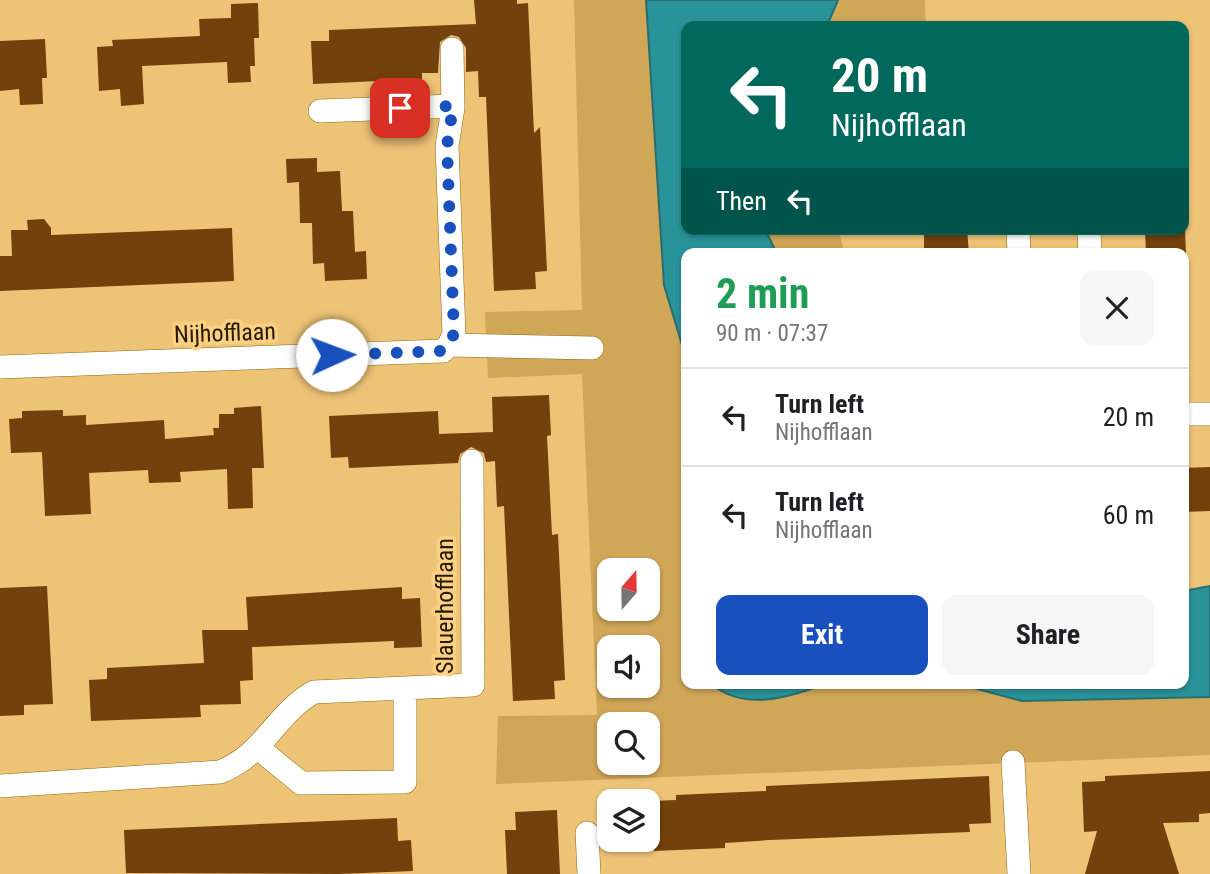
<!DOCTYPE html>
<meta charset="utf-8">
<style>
body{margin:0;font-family:"Roboto Condensed",sans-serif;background:#f6f6f6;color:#202124;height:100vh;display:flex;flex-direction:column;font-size:26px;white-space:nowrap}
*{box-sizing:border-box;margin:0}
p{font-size:23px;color:#757577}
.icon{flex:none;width:38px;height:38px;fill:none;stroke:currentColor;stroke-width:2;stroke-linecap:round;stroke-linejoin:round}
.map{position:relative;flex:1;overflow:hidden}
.details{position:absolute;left:681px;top:248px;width:508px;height:441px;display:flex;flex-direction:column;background:#fff;border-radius:14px;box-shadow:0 2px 5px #0004}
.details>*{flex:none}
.top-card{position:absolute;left:681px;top:21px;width:508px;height:214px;border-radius:14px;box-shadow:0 2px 5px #0004;background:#00695c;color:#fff;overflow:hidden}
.needle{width:46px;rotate:20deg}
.buttons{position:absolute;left:597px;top:558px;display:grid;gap:14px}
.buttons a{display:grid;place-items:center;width:63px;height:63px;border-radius:14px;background:#fff;box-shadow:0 2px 5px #0004;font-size:35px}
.pin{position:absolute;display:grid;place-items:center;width:60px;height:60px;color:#fff;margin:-30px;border-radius:14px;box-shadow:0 4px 10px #0006}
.me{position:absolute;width:77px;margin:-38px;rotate:88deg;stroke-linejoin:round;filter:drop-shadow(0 0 5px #0008)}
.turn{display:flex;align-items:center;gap:24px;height:147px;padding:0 35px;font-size:32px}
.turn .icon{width:91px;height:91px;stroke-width:2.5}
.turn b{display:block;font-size:49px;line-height:60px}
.then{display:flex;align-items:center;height:66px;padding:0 35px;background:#0003;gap:14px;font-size:26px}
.round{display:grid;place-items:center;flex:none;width:74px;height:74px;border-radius:14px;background:#f6f6f6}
.headline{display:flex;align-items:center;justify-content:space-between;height:119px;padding:0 35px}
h1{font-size:42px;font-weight:700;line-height:52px;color:#1e9e55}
.primary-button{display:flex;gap:14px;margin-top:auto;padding:14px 35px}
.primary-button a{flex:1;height:80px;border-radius:14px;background:#1851bd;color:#fff;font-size:28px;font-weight:700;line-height:80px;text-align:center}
.primary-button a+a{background:#f6f6f6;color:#202124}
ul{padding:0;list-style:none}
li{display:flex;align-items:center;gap:21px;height:98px;padding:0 35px;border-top:2px solid #e0e0e0}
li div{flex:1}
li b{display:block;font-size:26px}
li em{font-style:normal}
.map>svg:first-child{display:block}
.green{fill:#d0a657;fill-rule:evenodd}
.water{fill:#29939a;stroke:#286e6c;stroke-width:2}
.building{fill:#73410b}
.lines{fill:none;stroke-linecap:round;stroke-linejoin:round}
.minor-casing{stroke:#8e680e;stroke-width:24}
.minor{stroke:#fff;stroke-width:23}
.route{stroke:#1851bd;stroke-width:12;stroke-dasharray:0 21.6}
.labels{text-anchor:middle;stroke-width:7;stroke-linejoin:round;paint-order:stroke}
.street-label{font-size:24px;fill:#251902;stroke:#fbd082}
</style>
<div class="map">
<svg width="1210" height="874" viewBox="0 0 1210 874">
<rect width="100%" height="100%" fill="#edc376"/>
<!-- green -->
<path class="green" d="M574,0H925L926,26H686V229H838L845,254H686V684H1183L1210,591V755L496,784L498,716L597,715L582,374L488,378L485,312L582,310ZM609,570H648V609H609ZM609,648H648V686H609ZM609,724H648V763H609Z"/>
<!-- water -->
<path class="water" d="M646,0H838L827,26H686V229H765L777,254H686V358L664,285Z
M1210,586V697L1022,701L959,684H1183V591Z
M711,684H826C788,697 746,712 711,684Z"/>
<!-- building -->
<path class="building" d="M474,0H517V4L528,3L534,133L540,127L547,271L535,272L536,289L494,291L486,97H479L478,71L466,72V48L459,37L451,35L440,42L438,73H422V79L313,84L311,41H329V30L476,24Z
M258,3L259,38H254L255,66H250L251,82L228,83L227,62L142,66L144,104L121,106L120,89L99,91L97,47L113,46L112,40L200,36L199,19L231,18V4Z
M45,39L47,78H42L43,104L20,105L19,89L0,91V41Z
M317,158V172L340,171L342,211H353L355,252L366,251L367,279L325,281L324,263L313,264L312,223H300L299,182L287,183L286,159Z
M44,219L51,228V235L232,228L234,281L0,291V256H12L11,230H28L27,220Z
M924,229H967L969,254H924Z
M1145,229H1185L1186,254H1146Z
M549,395L551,435L547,436L552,535L558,534L565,680L554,681L555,699L513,701L504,506L497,507L495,461L486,462L484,453L471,447L460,454L458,463L349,468L348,457L331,458L329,416L438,411L439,434L493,432L492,397Z
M261,406L264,468H252L253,508L228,509L227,469L180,472L181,482L149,483L148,470L89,473L91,514L45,516L42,452L11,453L9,419L22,418V411L63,410V416L86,415V425L164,420L165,439L214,435L213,428H219V414H234V408Z
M1210,467V511L1183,512V468Z
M47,586L53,704L24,705V715L0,716V588Z
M402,587V599L420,598L422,647L394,648V641L252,647L253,680L240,681L241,704L200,705L201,717L91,721L89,680L107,679V668L204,663L202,630H248L246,597Z
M1210,771V813L1199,814V822L1163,823L1179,874H1085L1097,831L1084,832L1082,782L1105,781V776Z
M989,776L991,823L969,824L970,832L770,840L725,843V848L654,851L652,801L676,800V795L766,791V786Z
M557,810L560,874H507L505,830H516L515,812Z
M397,818L398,841L411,840L413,871L339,874L126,873L124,830Z"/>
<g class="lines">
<defs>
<path id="minor" d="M320,111L453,106
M1018,229L1019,254
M1089,229L1090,254
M449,345L454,334L447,146L453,108L452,49
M0,367L443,351L449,345L592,348
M1183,414H1210
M258,748L301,783L405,782V689
M1013,762L1019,874
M0,786L220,772C265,754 275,714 314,692L473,685L472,461
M587,833L589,874"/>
</defs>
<!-- minor casing -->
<use href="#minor" class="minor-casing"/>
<!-- minor -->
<use href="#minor" class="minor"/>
</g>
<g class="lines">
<!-- route -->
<path class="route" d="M332,355L443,351L454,334L447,146L453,106L400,108"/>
</g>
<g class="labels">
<!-- street labels -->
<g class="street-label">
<text transform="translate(225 333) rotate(-2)" y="8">Nijhofflaan</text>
<text transform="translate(445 606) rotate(-90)" y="8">Slauerhofflaan</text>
</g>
</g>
</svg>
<div class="buttons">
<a><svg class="needle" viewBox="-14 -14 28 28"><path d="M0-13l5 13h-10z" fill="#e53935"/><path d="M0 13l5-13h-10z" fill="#757577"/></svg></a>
<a><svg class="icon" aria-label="sound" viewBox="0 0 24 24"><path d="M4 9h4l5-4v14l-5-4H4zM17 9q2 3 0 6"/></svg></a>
<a><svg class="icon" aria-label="search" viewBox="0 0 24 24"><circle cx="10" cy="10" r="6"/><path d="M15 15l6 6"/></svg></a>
<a><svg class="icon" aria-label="layers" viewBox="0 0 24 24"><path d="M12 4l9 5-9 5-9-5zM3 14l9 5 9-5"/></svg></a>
</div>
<div class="pin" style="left:400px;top:108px;background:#d93025"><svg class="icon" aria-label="arrive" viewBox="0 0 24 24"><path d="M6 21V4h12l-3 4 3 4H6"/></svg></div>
<svg class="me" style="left:332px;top:355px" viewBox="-20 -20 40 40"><circle r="19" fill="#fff"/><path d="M0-13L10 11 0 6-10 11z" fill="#1851bd"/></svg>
<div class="top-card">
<div class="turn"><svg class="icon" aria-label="left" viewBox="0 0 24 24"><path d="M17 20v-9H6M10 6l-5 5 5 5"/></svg><div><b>20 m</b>Nijhofflaan</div></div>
<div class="then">Then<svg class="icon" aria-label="left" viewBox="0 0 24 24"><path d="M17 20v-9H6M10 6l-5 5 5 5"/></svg></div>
</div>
<section class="details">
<div class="headline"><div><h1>2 min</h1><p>90 m · 07:37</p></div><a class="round"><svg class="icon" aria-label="close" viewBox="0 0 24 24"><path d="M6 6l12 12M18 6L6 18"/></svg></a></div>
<ul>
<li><svg class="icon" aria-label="left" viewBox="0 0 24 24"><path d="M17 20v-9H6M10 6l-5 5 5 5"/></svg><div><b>Turn left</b><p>Nijhofflaan</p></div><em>20 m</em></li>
<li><svg class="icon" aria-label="left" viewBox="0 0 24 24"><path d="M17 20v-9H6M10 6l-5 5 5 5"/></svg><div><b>Turn left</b><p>Nijhofflaan</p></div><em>60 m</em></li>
</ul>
<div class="primary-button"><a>Exit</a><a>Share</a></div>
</section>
</div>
